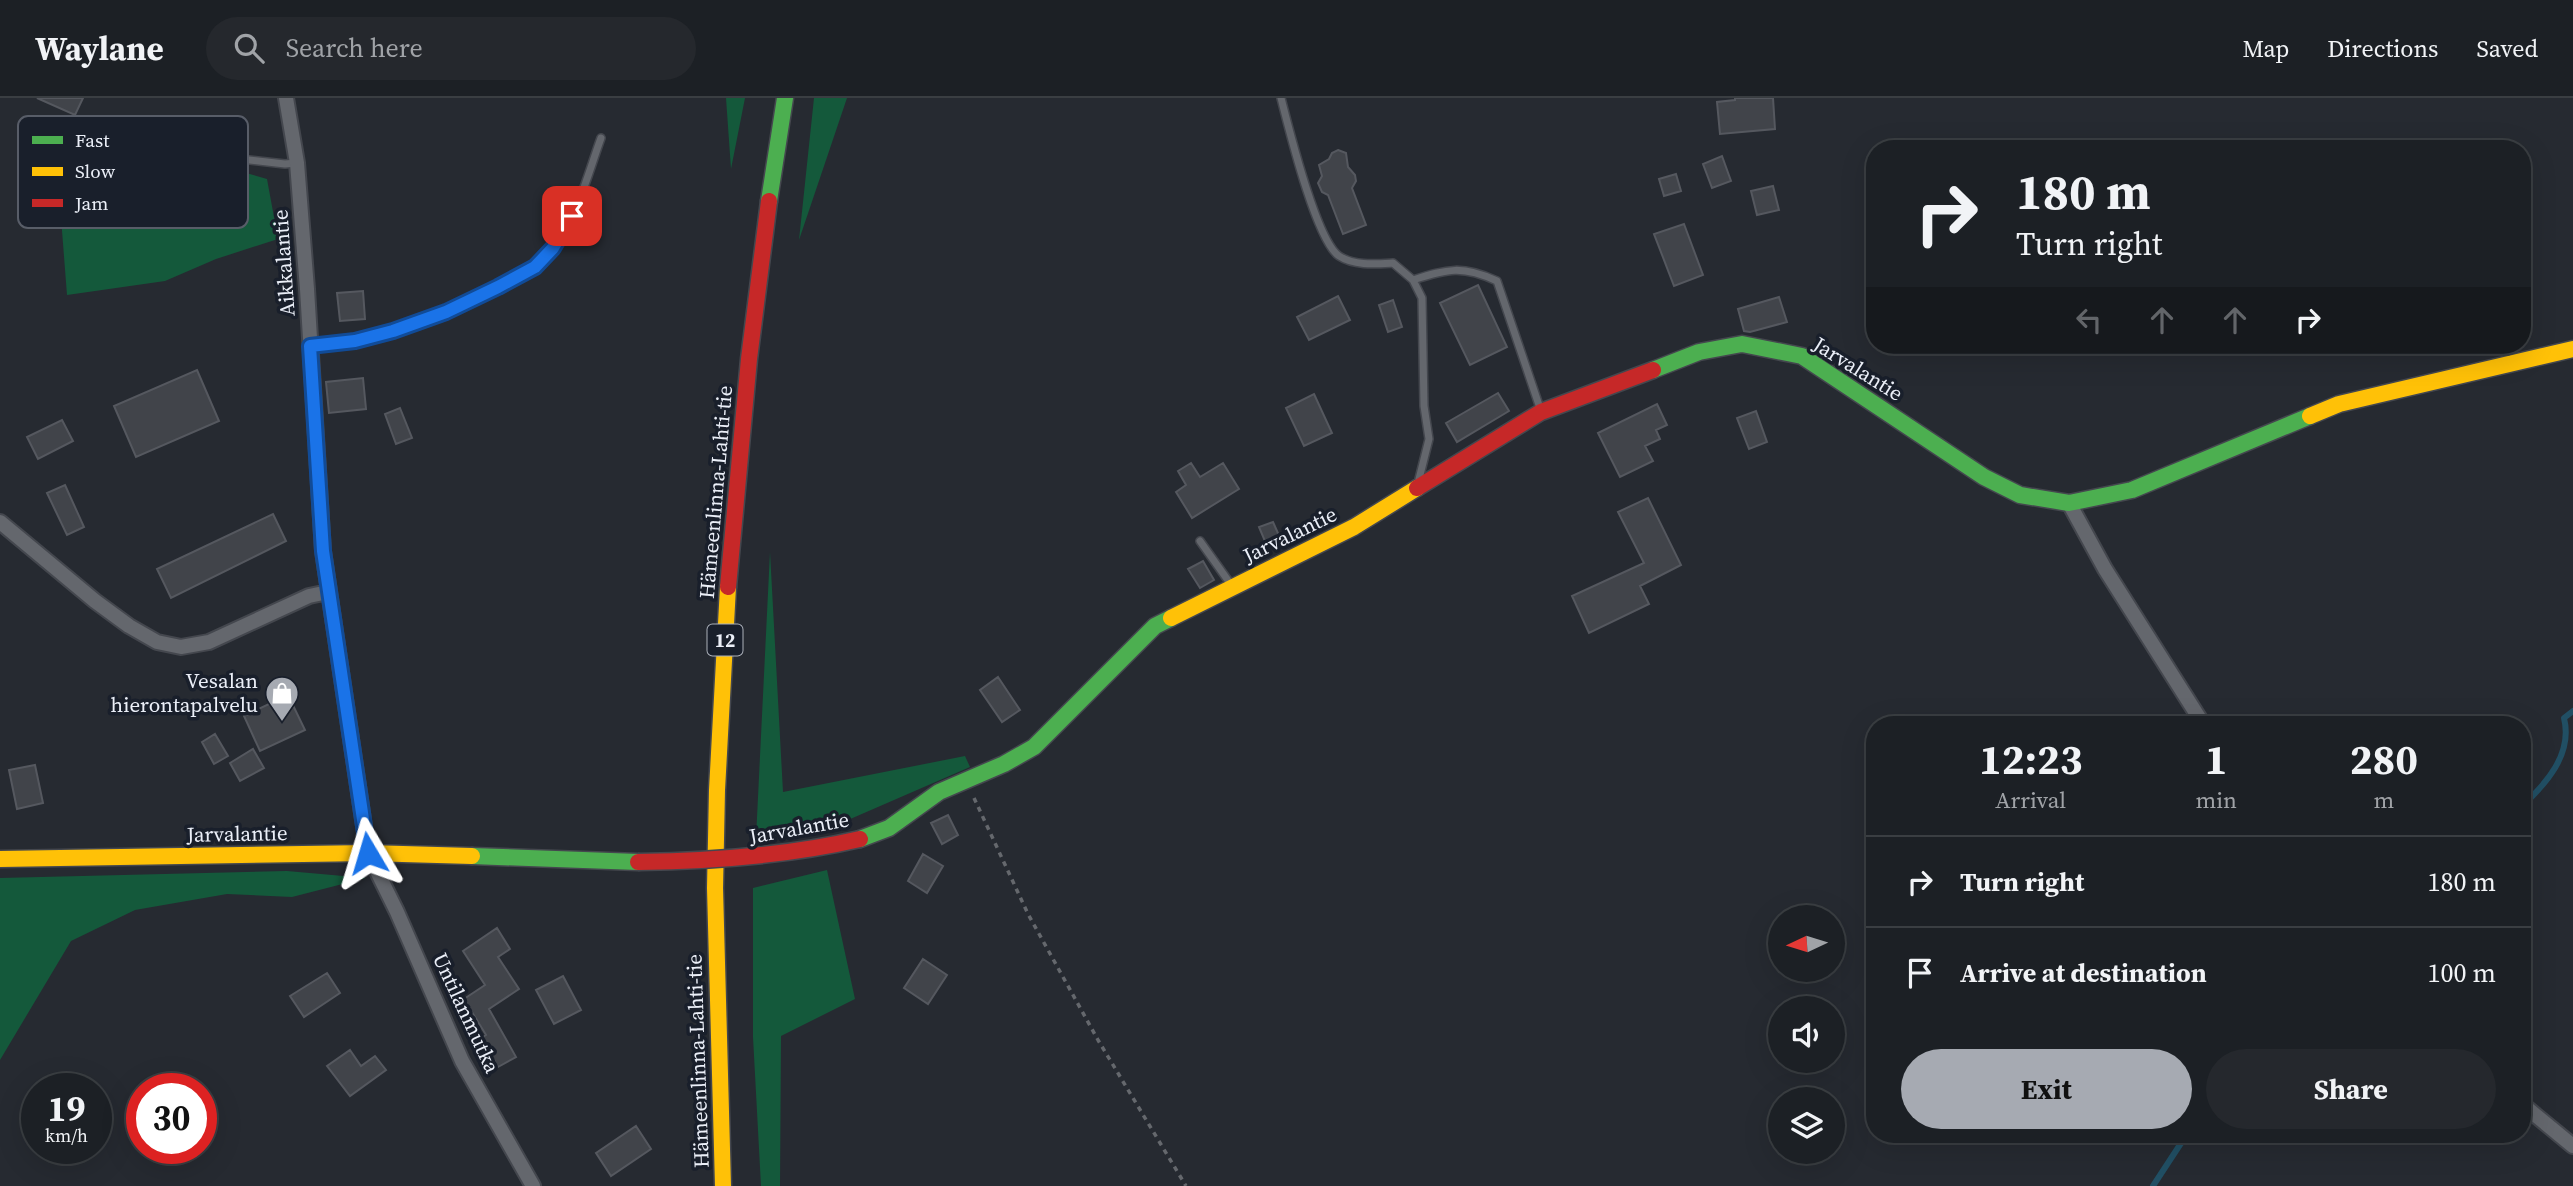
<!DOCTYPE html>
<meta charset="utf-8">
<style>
body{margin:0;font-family:"Source Serif 4",serif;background:#25282d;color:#f1f3f6;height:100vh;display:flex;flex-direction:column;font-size:26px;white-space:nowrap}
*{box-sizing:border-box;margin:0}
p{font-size:23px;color:#a0a3a7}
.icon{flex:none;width:38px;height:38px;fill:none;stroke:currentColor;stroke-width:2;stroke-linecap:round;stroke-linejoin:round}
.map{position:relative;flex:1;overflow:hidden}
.sheet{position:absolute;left:1866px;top:618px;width:665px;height:427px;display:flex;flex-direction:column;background:#1c2025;border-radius:28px;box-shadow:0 7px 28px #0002,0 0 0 2px #3a3e42}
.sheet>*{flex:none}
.banner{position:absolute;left:1866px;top:42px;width:665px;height:214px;border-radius:28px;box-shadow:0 7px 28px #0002,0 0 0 2px #3a3e42;background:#1c2025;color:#f1f3f6;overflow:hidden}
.needle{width:46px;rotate:266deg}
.fabs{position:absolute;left:1768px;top:807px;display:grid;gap:14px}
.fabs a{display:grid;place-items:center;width:77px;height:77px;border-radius:50%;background:#1c2025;box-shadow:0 7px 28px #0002,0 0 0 2px #3a3e42;font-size:35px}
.speed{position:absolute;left:21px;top:975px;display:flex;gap:14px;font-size:35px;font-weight:700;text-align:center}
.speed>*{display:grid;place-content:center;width:91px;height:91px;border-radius:50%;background:#1c2025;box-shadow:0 7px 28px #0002,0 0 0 2px #3a3e42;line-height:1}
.speed small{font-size:18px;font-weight:400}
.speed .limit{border:10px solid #d22;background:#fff;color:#111}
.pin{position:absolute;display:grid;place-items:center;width:60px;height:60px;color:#fff;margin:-30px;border-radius:14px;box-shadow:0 4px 10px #0006}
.me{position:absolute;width:77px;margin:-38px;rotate:353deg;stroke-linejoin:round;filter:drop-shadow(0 0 5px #0008)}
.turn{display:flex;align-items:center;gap:24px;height:147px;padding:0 35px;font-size:32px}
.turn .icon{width:91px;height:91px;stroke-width:2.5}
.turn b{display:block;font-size:49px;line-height:60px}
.lanes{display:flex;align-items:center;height:66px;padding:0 35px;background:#0003;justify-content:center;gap:35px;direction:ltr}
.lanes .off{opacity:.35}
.eta{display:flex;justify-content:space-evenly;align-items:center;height:119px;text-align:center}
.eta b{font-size:42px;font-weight:700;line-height:49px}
.cta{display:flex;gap:14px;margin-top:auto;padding:14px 35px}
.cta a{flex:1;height:80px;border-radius:42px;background:#a6aab2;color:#111;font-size:28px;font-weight:700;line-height:80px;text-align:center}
.cta a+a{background:#25282d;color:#f1f3f6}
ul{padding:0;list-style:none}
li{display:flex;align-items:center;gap:21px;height:91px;padding:0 35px;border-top:2px solid #3a3e42}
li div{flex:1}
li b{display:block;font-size:26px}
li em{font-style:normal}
header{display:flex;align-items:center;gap:42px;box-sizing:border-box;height:98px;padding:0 35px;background:#1c2025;border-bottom:2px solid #3a3e42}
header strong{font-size:33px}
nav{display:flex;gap:38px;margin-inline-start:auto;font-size:24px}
.search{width:490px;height:63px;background:#25282d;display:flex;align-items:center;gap:18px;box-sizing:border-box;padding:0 24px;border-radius:38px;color:#a0a3a7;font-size:26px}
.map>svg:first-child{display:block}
.green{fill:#14593b}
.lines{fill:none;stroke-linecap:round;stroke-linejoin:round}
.stream{stroke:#214f64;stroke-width:6}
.building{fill:#41444a;stroke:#55585f;stroke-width:2}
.lane-casing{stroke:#44474e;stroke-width:10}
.street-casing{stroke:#44474e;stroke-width:18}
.fast-casing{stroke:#44474e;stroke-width:19}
.slow-casing{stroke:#44474e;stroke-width:19}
.jam-casing{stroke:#44474e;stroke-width:19}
.path{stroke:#65686d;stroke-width:3.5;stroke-dasharray:5 5;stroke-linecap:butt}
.lane{stroke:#64676d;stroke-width:7}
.street{stroke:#64676d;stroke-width:14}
.fast{stroke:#4caf50;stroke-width:16}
.slow{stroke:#ffc107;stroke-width:16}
.jam{stroke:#c62828;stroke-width:16}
.jam-bridge-casing{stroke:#44474e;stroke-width:19;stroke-linecap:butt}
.jam-bridge{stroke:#c62828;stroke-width:16}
.route-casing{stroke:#114b97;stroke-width:18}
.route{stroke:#1a73e8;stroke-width:12}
.labels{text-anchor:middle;stroke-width:7;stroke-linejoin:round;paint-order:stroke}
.shield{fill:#191f2b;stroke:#acb1ba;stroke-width:2}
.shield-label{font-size:19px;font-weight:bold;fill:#ebeff8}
.street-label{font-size:21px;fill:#ebeff8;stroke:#191f2b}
.poi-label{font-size:21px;fill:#ebeff8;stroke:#191f2b;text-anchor:end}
.key{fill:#191f2b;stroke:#585d68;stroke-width:2}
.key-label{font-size:19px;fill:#ebeff8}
</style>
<header>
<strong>Waylane</strong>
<div class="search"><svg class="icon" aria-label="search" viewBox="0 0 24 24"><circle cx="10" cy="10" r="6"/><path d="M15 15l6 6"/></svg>Search here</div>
<nav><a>Map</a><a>Directions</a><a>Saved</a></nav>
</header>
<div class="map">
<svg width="2573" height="1088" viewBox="0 0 2573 1088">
<rect width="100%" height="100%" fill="#262a31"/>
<!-- green -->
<path class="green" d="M726,0H745L731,71Z
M814,0H847L799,142Z
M239,73L267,81L278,141L216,161L165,183L67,197L59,94L121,77Z
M770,454L783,694L965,658L970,669L848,722L756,740Z
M827,772L855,901L781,938L780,1088H761L753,939V790Z
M287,773L366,780L292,799L227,796L135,812L71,843L0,962V780Z"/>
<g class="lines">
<!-- stream -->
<path class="stream" d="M2522,708C2546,686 2573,656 2564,620L2573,613
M2153,1088L2187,1036"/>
</g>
<!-- building -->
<path class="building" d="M37,0H83L75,17Z
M1735,0H1773L1775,31L1720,36L1717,4L1735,2Z
M1338,52L1346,55L1348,69L1355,77L1356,83L1352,90L1366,127L1343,136L1328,97L1322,94L1318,85L1322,78L1319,67L1329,61L1332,55Z
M1722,58L1731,83L1712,90L1703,66Z
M1676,76L1681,93L1664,98L1659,81Z
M1773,88L1779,112L1757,117L1751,93Z
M1684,126L1703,177L1674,188L1654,136Z
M1478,187L1507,249L1470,267L1440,205Z
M363,193L365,221L340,223L337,195Z
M1338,198L1350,222L1309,242L1297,219Z
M1779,199L1787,224L1750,234L1744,233L1738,211Z
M1393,202L1402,229L1388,234L1379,207Z
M197,272L219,323L136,359L114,308Z
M363,280L366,311L329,315L326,284Z
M1498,295L1509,313L1457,344L1446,325Z
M1314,296L1332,335L1304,348L1286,310Z
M1657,306L1667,327L1656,332L1660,341L1645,348L1653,363L1620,379L1598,335Z
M400,310L412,340L396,346L385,316Z
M1756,313L1767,344L1749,351L1737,320Z
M62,322L73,343L38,361L27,339Z
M1191,365L1200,379L1223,365L1239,391L1192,420L1176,394L1186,387L1178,373Z
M65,387L84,429L67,437L47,395Z
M1648,400L1681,467L1640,488L1649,506L1589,535L1572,498L1644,465L1618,414Z
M273,416L286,443L171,500L157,471Z
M1273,424L1281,442L1267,448L1259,429Z
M1203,463L1214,482L1200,490L1188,471Z
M998,579L1020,612L1002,624L980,592Z
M288,597L305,632L260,653L244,618Z
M215,636L228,658L214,666L202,644Z
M253,651L264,670L240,683L230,665Z
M35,667L43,705L17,711L9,672Z
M948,717L958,737L942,746L931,725Z
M923,756L943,768L927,795L908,783Z
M497,830L510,851L498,859L519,891L489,911L516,959L498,969L481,940L486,937L464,901L485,887L463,853Z
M923,861L947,877L928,906L904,890Z
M327,875L340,895L304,919L290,898Z
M563,878L581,912L554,926L536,892Z
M350,952L361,968L375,958L386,972L350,998L327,968Z
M636,1028L651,1051L611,1078L596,1055Z"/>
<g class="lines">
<defs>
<path id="lane" d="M1281,0C1289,31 1316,142 1339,158C1354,168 1376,166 1393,165L1413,182L1422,200L1424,308L1429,341L1419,381
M93,44L285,66L296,65
M1413,182C1448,171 1462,167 1497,183L1541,313
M311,248C325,246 340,246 354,244C405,235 524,189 555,148C578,116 588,76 601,40
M1200,443L1232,488"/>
<path id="street" d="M286,0L297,65L307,191L323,453L368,755L397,814L462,963L533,1088
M2069,405L2105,471L2203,626
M0,424L95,503L129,528L157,544L181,549L209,544L309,498L328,494
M2522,1006L2573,1048"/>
<path id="fast" d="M769,103L785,0
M1653,272L1699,254L1742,246L1802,258L1984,379L2020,397L2069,405L2132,392L2310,318
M860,741L889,730L939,694L1004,666L1034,649L1155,528L1171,520
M472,758L638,764"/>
<path id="slow" d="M2310,318L2339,306L2573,251
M1171,520L1354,429L1417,390
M0,761L368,755L472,758
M723,1088L715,790L717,692L728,489"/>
<path id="jam" d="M1417,390L1541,314L1653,272
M728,489L749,261L769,103"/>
</defs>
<!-- lane casing -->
<use href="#lane" class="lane-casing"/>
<!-- street casing -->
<use href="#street" class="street-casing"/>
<!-- fast casing -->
<use href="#fast" class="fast-casing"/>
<!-- slow casing -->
<use href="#slow" class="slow-casing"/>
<!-- jam casing -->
<use href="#jam" class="jam-casing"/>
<!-- path -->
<path class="path" d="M974,700L1028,816L1098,942L1186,1088"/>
<!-- lane -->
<use href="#lane" class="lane"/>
<!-- street -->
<use href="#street" class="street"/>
<!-- fast -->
<use href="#fast" class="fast"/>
<!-- slow -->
<use href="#slow" class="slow"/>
<!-- jam -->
<use href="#jam" class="jam"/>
<defs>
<path id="jam-bridge" d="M638,764C713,763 787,758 860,741"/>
</defs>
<!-- jam-bridge casing -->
<use href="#jam-bridge" class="jam-bridge-casing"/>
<!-- jam-bridge -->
<use href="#jam-bridge" class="jam-bridge"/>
</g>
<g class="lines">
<defs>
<path id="route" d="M368,755L323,453L310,248L355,243L393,233L446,214L498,189L535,169L553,150L572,118"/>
</defs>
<!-- route casing -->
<use href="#route" class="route-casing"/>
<!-- route -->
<use href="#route" class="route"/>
</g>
<!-- icons -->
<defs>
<symbol id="shop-pin" viewBox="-11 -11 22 30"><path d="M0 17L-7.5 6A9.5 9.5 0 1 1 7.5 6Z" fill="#a6aab2" stroke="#191f2b"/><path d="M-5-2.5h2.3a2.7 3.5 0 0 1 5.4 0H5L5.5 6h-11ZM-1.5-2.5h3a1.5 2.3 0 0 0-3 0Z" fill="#fff"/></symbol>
</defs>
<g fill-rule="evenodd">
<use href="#shop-pin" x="263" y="576" width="38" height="52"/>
</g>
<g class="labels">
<!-- shield labels -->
<rect class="shield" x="707.5" y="526.5" width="35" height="31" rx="5"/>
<g class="shield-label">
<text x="725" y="549">12</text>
</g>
<!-- street labels -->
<g class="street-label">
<text transform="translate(284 165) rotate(-94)" y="7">Aikkalantie</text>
<text transform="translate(1858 271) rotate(32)" y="7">Jarvalantie</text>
<text transform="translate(716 394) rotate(-85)" y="7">Hämeenlinna-Lahti-tie</text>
<text transform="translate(1290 437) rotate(-26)" y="7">Jarvalantie</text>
<text transform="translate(799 730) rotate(-10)" y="7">Jarvalantie</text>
<text transform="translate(237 736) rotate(-1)" y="7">Jarvalantie</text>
<text transform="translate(466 915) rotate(65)" y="7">Untilanmutka</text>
<text transform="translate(698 963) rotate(-92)" y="7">Hämeenlinna-Lahti-tie</text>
</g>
<!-- poi labels -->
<g class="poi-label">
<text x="258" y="590">Vesalan<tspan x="258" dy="24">hierontapalvelu</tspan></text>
</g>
</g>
<!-- legend -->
<rect x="18" y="18" width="230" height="112" rx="10" class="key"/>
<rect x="32" y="38" width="31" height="8" fill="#4caf50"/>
<rect x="32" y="69" width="31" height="9" fill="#ffc107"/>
<rect x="32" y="101" width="31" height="8" fill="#c62828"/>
<g class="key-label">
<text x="75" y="49">Fast</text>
<text x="75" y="80">Slow</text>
<text x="75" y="112">Jam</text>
</g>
</svg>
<div class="fabs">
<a><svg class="needle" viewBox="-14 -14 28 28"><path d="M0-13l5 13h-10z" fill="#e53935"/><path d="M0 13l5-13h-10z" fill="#a0a3a7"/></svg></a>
<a><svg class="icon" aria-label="sound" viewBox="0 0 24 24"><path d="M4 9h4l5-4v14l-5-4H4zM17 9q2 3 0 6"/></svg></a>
<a><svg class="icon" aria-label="layers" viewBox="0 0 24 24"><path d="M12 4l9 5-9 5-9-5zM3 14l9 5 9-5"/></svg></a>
</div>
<div class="speed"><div>19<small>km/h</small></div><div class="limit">30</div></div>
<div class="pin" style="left:572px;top:118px;background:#d93025"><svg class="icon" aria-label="arrive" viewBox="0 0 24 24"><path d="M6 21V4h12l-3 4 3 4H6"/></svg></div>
<svg class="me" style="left:368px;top:755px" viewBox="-20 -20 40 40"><path d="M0-17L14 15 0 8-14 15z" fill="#1a73e8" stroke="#fff" stroke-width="4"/></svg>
<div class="banner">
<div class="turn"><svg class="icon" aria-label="right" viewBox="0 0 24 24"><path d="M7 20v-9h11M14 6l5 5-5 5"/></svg><div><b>180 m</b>Turn right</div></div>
<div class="lanes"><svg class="icon off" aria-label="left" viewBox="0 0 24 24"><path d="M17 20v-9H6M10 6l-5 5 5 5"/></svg><svg class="icon off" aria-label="ahead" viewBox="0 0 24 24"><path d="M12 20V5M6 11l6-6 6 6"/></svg><svg class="icon off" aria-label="ahead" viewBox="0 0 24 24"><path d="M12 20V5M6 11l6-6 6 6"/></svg><svg class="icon" aria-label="right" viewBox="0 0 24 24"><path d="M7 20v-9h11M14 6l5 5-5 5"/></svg></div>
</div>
<section class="sheet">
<div class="eta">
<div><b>12:23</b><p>Arrival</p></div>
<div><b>1</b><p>min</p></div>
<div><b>280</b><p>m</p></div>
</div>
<ul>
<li><svg class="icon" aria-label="right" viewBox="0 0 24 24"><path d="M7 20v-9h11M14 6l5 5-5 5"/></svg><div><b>Turn right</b></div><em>180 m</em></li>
<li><svg class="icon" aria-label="arrive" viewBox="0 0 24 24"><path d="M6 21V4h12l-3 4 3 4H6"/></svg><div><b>Arrive at destination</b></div><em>100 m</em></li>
</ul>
<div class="cta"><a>Exit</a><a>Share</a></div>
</section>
</div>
